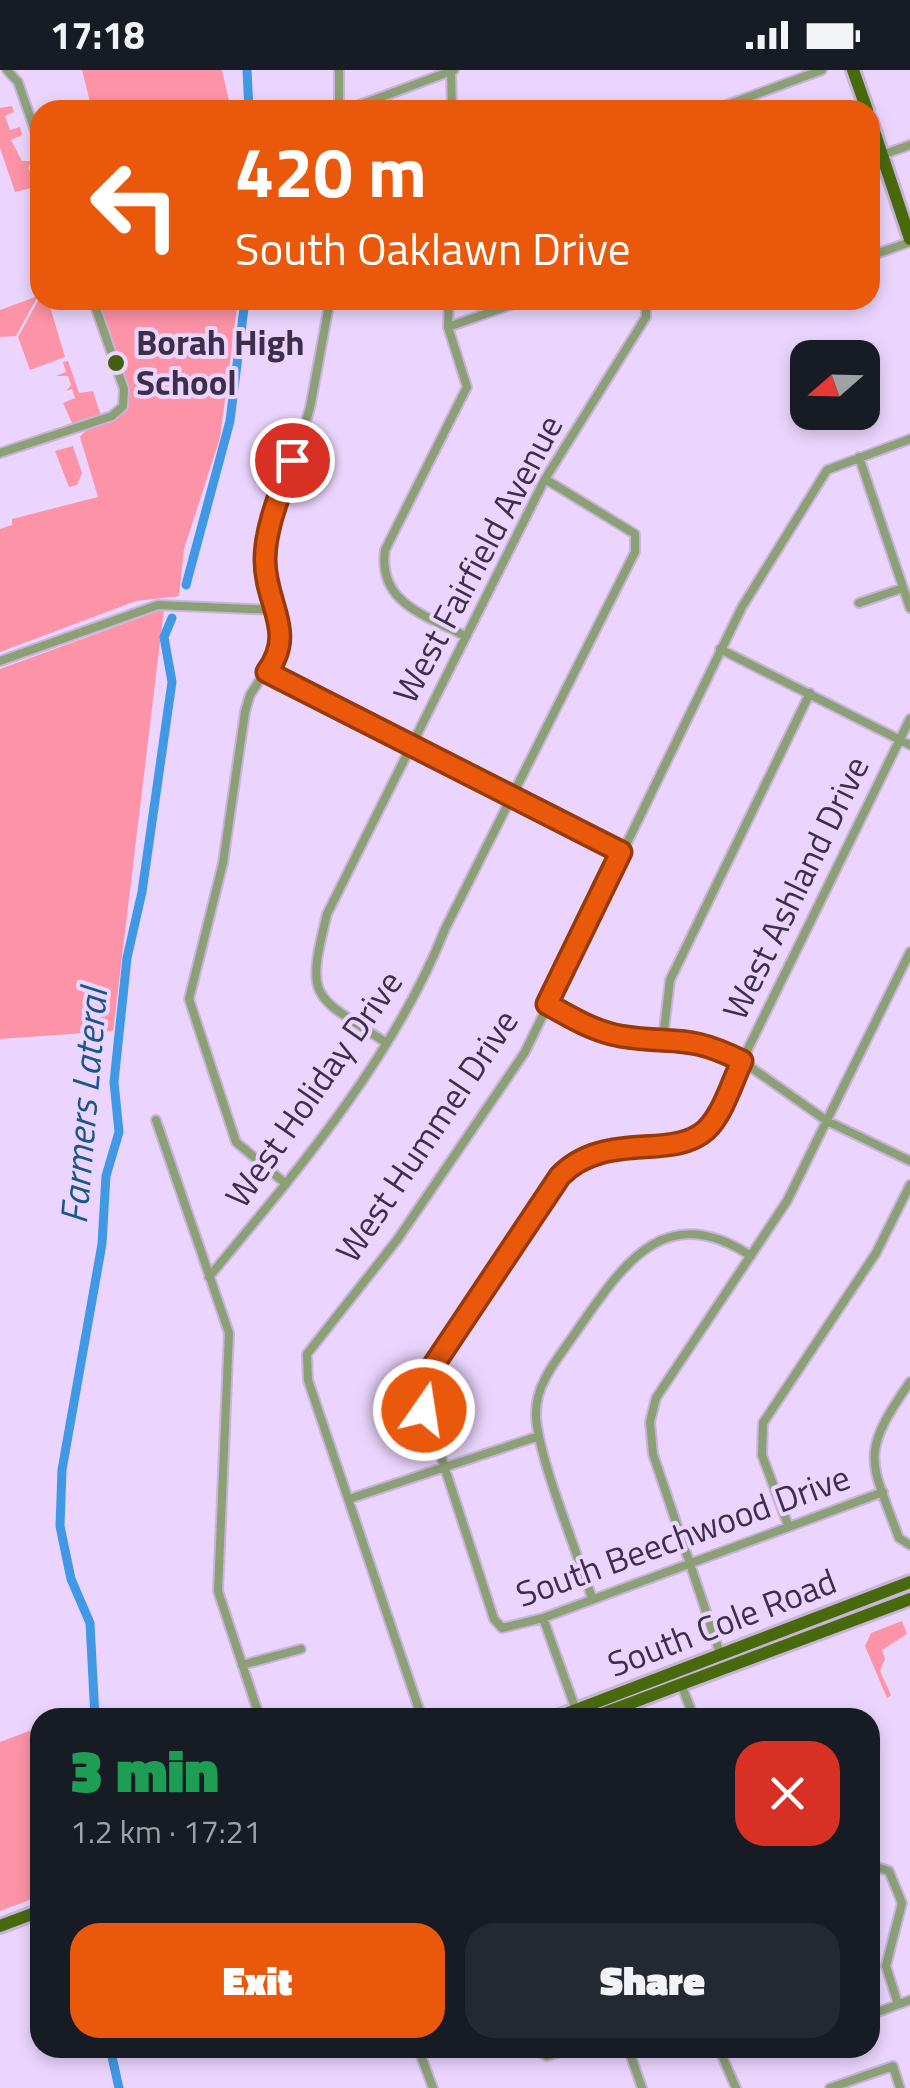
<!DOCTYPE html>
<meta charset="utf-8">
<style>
body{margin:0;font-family:"Titillium Web",sans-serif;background:#242831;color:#f1f3f6;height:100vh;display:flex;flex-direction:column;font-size:38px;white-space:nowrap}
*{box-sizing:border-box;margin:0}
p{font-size:32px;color:#9ea1a6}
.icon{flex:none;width:55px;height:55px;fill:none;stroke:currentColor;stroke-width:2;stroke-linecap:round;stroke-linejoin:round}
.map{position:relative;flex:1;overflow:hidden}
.sheet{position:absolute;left:30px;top:1638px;width:850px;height:350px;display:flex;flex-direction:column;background:#171b24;border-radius:30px;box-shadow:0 5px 15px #0003}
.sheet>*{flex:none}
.banner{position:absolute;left:30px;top:30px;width:850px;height:210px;border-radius:30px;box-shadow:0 5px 15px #0003;background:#ea580c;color:#fff;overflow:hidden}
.needle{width:65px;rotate:250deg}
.controls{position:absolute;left:790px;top:270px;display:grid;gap:20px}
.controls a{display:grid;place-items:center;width:90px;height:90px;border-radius:20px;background:#171b24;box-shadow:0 5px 15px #0003;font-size:50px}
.pin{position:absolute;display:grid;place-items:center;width:85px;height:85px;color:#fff;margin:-42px;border:5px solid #fff;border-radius:50%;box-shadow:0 2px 10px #0007}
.me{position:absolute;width:110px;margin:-55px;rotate:13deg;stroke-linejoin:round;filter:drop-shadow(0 0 8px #0008)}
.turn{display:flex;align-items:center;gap:35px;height:210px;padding:0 40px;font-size:45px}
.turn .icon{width:130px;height:130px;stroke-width:2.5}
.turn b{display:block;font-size:70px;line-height:85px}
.round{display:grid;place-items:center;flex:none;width:105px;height:105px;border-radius:30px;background:#242831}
.summary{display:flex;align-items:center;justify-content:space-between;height:170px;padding:0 40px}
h1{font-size:60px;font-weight:800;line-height:75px;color:#1e9e55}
.cta{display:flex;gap:20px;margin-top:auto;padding:20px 40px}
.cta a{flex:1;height:115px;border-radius:30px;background:#ea580c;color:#fff;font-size:40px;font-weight:800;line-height:115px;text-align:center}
.cta a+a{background:#242831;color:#f1f3f6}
.status{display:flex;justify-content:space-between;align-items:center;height:70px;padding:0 50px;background:#171b24;direction:ltr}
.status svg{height:28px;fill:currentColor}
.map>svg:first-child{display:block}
.green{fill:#fd93a6}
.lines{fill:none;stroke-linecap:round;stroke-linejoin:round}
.canal{stroke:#4198e5;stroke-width:9}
.minor-casing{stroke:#c8b4da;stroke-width:12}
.primary-casing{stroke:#c8b4da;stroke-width:18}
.minor{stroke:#8ca076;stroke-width:8}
.primary{stroke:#486a0c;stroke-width:12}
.route-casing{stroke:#983908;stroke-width:25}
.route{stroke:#ea580c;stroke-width:18}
.poi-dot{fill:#426013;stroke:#ebd5fe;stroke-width:4}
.labels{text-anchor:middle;stroke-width:8;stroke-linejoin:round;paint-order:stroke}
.poi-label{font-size:35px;font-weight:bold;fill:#3d2e49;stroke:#ebd5fe;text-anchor:start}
.street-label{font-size:35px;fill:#3d2e49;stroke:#ebd5fe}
.water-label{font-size:38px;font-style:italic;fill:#1b568a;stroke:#ebd5fe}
</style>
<div class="status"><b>17:18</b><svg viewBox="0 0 49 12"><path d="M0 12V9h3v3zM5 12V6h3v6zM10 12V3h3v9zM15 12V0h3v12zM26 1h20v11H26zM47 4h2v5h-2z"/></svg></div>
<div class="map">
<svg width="910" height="2018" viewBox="0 0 910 2018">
<rect width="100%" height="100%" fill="#ebd5fe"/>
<!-- green -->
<path class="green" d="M82,0H222L231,40H92Z
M12,36L14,42L5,46L10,60L20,57L22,65L11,70L22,91H31L28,98L39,116L15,122L0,78V38Z
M38,226L16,266L0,267V240Z
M40,227L48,230L65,287L30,300L18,267Z
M98,230H238L220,368L184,479L179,526L136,531L0,582V459L12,455V449L98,427L80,367C96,346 130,357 129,322Z
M68,291L79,323L93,321L101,346L73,355L63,333L75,328L72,319L66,321L71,315L68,306H56L66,302L63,292Z
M73,376L82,403L77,415L69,417L55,381Z
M164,539L113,961L0,969V599Z
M902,1551L907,1564L882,1580L885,1589L880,1601L891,1625L887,1628L865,1576L871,1563Z
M40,1657V1826L0,1841V1672Z"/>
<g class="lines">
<!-- canal -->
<path class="canal" d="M247,0L249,40
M186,515L230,351L245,230
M95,1648L90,1553L71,1509L60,1456L62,1400L102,1174L106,1106L119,1062L114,1012L127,888L142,822L172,612L164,567L172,548
M110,1978L119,2018"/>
<defs>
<path id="minor" d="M7,0L18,12L40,75
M339,0V40
M451,0L452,40
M346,40L454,0
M713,40L822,0
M882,85L910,75
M870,186L910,172
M449,230L448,257L467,317L385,480C378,533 425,545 465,566
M448,257L525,230
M0,383L112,346L123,336L124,319L93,230
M859,387L910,538
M859,533L903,518
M720,579L910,675
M0,591L158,535L275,540
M267,602L621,782
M547,935L617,966L691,969L711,975L742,991L827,1051L910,1091
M663,968L670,910L810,623
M385,972C313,924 305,932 327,844L545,409L646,247V230
M156,1050L229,1263L218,1521L260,1648
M286,1114L236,1072L189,929L223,793L245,642L250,625L281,577L266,506V478L310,338L330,230
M209,1207C297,1101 394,988 445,859L635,482V464L545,409
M910,1312C859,1385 870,1389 899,1468L910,1475
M883,1422L543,1548L502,1558L494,1549L422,1328L431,1299L572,1093C612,1067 679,1087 710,1056L910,649
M349,1429L539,1366
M788,1455L762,1385L763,1353L876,1183L910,1115
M592,1528C579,1487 535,1380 536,1343C536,1312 559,1287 576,1262C622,1196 664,1128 751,1186
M543,1548L576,1640
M721,1586L653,1384L650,1352L656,1328L787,1131L910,882
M242,1595L301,1579
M681,1614L694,1648
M422,1648L308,1310L307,1284L397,1170L525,982L742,537L827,400L910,369
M870,1795L889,1801L902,1833L886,1896L898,1934
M870,1945L910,1930
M418,1978L433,2018
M531,1978L547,1986L573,1978
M628,1978L642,2018
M719,1979L736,2018
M830,2018L893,1996L900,2018"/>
<path id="primary" d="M853,0L867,40
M870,49L910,169
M555,1648L910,1512
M591,1648L910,1529
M0,1856L40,1841"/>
</defs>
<!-- minor casing -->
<use href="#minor" class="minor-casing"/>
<!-- primary casing -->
<use href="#primary" class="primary-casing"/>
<!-- minor -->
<use href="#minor" class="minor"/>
<!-- primary -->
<use href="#primary" class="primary"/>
</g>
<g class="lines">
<defs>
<path id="route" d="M292,390C281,421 265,457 265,490C265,535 297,561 267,602L621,782L547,934C570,947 593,961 620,966C674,975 687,963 742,991C732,1012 723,1044 706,1060C672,1091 605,1060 560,1106L431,1299L423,1317L424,1340"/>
</defs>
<!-- route casing -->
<use href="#route" class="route-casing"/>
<!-- route -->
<use href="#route" class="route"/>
</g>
<!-- markers -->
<circle class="poi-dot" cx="116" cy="293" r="10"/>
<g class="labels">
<!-- poi labels -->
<g class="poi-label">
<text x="136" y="285">Borah High<tspan x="136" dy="40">School</tspan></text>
</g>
<!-- street labels -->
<g class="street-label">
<text transform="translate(478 489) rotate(-62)" y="12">West Fairfield Avenue</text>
<text transform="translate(796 818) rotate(-64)" y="12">West Ashland Drive</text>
<text transform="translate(314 1019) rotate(-55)" y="12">West Holiday Drive</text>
<text transform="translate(427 1066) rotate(-56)" y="12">West Hummel Drive</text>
<text transform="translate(683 1466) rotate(-20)" y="12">South Beechwood Drive</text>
<text transform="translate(722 1553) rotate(-21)" y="12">South Cole Road</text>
</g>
<!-- water labels -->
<g class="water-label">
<text transform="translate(84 1036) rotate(-85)" y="13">Farmers Lateral</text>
</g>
</g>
</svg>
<div class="controls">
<a><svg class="needle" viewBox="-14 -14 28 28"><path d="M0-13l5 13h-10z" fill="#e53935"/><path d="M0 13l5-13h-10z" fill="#9ea1a6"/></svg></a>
</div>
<div class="pin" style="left:292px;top:390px;background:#d93025"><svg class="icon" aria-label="arrive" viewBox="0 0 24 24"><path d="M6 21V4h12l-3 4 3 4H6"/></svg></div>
<svg class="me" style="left:424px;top:1340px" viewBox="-20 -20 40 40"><circle r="17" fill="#ea580c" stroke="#fff" stroke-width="3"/><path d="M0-11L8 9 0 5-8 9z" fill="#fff"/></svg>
<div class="banner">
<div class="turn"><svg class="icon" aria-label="left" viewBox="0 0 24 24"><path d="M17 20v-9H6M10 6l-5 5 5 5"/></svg><div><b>420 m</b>South Oaklawn Drive</div></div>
</div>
<section class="sheet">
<div class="summary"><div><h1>3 min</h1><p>1.2 km · 17:21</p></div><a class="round" style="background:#d93025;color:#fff"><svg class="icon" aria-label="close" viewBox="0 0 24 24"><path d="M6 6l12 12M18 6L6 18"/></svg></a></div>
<div class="cta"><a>Exit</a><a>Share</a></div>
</section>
</div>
